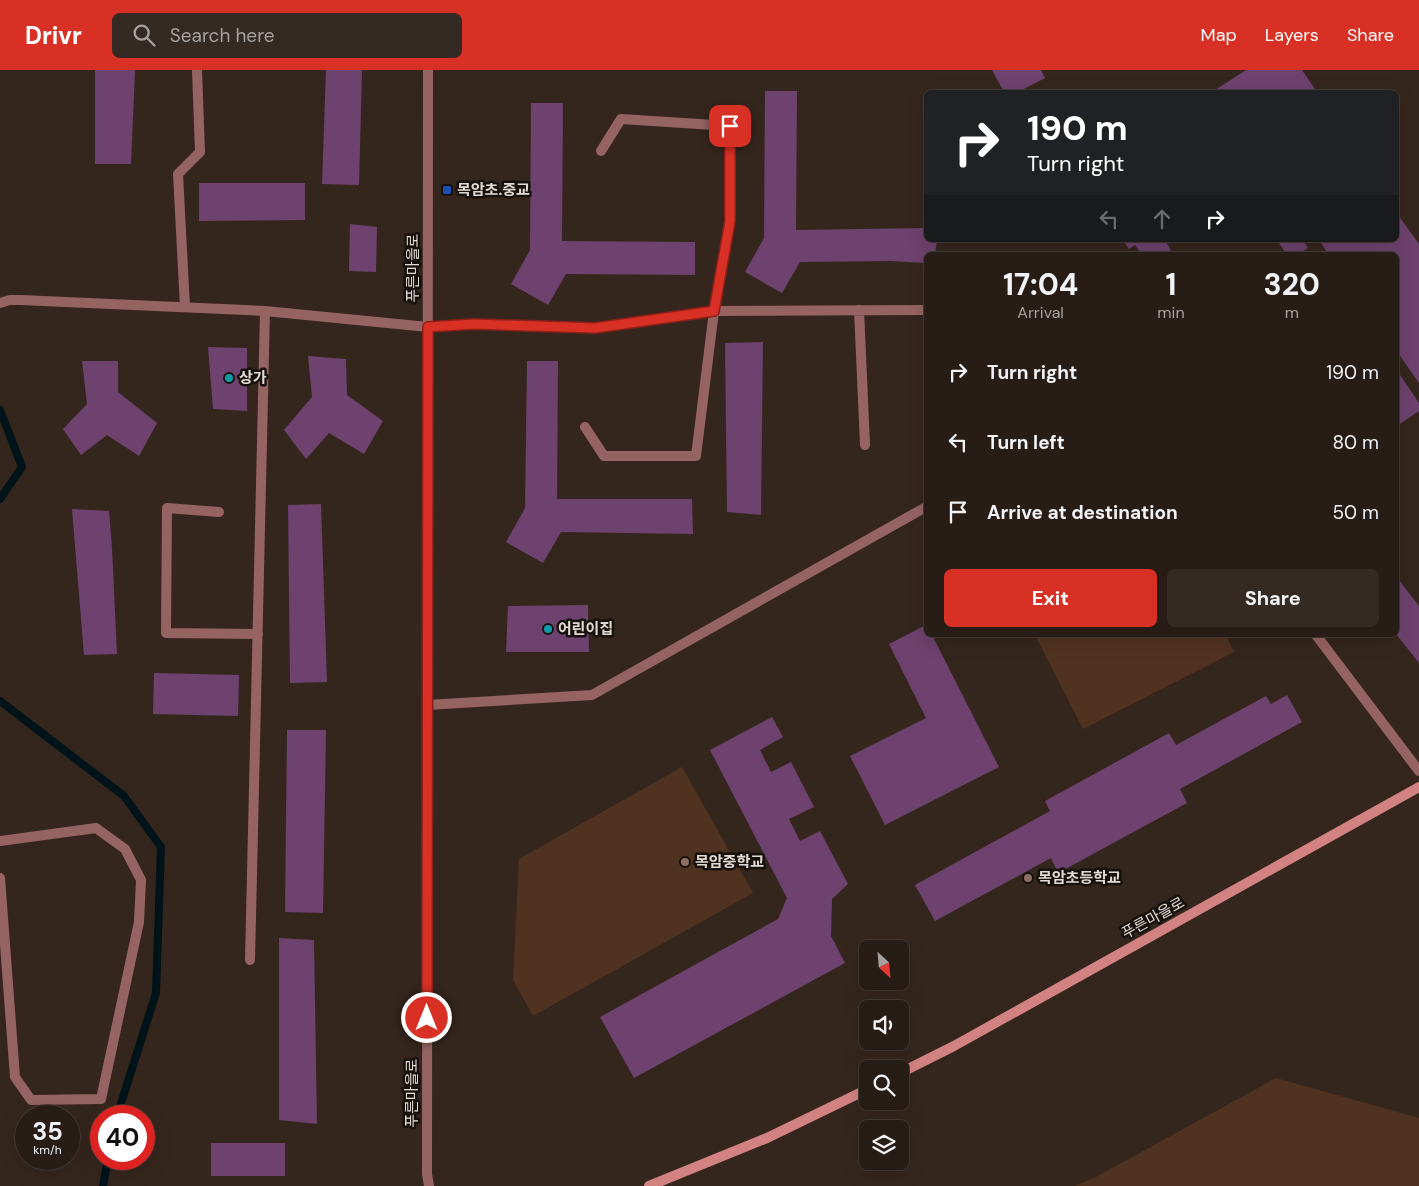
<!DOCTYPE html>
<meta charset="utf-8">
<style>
body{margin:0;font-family:"DM Sans","Noto Sans KR",sans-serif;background:#342923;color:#f1f3f6;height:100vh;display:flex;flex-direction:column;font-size:19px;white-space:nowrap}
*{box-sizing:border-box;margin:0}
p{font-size:16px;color:#a5a1a1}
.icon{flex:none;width:28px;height:28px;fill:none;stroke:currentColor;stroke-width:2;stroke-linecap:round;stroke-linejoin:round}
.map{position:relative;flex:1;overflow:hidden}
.side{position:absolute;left:924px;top:182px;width:475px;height:385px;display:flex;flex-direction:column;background:#281c16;border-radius:8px;box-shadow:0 5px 20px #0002,0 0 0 1px #443a35}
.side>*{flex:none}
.top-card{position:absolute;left:924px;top:20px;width:475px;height:152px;border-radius:8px;box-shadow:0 5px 20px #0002,0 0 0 1px #443a35;background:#202124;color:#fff;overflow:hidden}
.needle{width:32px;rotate:154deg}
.tools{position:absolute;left:859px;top:870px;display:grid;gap:10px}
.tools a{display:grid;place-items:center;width:50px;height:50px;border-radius:8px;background:#281c16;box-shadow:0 5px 20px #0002,0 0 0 1px #443a35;font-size:25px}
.speed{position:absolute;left:15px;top:1035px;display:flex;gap:10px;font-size:25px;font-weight:700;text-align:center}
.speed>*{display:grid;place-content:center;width:65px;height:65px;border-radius:50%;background:#281c16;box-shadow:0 5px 20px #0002,0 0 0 1px #443a35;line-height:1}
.speed small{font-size:12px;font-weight:400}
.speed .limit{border:8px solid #d22;background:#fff;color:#111}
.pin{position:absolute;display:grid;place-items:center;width:42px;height:42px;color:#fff;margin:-21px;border-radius:10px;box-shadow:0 2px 8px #0006}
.me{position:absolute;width:55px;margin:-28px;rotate:0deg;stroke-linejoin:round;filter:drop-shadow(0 0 4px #0008)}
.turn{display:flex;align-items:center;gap:18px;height:105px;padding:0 20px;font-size:22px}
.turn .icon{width:65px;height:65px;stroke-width:2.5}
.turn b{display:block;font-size:35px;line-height:42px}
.lanes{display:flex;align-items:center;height:48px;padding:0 20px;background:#0003;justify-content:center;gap:25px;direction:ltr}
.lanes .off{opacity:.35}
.eta{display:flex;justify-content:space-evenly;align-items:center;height:85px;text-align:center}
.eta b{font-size:30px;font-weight:700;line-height:35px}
.cta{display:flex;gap:10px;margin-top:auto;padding:10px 20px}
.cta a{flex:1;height:58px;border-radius:8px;background:#d93025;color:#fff;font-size:20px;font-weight:700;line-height:58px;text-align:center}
.cta a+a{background:#342923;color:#f1f3f6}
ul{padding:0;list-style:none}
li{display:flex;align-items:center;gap:15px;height:70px;padding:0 20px}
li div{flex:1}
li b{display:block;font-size:19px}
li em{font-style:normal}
header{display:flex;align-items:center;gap:30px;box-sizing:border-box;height:70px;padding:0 25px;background:#d93025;color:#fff}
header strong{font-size:24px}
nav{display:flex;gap:28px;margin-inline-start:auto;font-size:18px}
.search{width:350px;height:45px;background:#342923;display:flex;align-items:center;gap:12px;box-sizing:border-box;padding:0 18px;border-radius:8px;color:#a5a1a1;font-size:19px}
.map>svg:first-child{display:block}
.green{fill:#503221}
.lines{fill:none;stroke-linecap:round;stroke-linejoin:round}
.stream{stroke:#001319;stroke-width:8}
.building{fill:#6d426e}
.service{stroke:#956362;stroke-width:10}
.minor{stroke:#956362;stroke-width:10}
.tertiary{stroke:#956362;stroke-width:10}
.secondary{stroke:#d28281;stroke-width:10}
.route-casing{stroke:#8d1f18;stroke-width:12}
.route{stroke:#d93025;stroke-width:9}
.transit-dot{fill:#1a4fb4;stroke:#17110d;stroke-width:2}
.culture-dot{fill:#0f9aa8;stroke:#17110d;stroke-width:2}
.education-dot{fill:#8d6e63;stroke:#17110d;stroke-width:2}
.labels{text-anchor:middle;stroke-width:5;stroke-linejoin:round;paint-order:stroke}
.poi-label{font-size:15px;font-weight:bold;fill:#e3d9d3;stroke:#17110d;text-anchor:start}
.street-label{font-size:15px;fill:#e3d9d3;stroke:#17110d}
</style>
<header>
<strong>Drivr</strong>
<div class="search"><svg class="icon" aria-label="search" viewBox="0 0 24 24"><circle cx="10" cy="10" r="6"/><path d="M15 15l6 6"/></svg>Search here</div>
<nav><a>Map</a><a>Layers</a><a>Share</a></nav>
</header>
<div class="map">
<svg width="1419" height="1116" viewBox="0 0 1419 1116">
<rect width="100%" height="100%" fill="#35261d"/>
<!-- green -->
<path class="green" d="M1035,565H1226L1234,582L1083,659Z
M682,697L753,823L533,946L513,910L519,789Z
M1276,1008L1419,1048V1116H1075L1096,1107Z"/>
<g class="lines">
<!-- stream -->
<path class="stream" d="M0,340L22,397L0,429
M0,631L124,726L161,777L156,923L117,1046
M103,1116L108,1089"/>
</g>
<!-- building -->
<path class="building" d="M95,0H135L131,94H95Z
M326,0H362L359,115L322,114Z
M992,0H1041L1045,8L1018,22H1004Z
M1246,0H1302L1317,22H1212Z
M765,21H797L796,160L926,158V170H937L935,185H926V193L891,191L800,192L782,223L745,202L764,168Z
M531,33H563L562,171L695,172V205L566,204L548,235L511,214L530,180Z
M199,113H305V150L199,151Z
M1396,142L1419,174V313L1396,280V185H1329L1319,170H1396Z
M350,154L377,157L376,202L349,201Z
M1123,170H1169L1166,172L1171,180L1164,185H1142L1135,175L1129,179Z
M1277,170H1303L1308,178L1297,185H1287Z
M763,272L761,445L727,442L725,273Z
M208,277L247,278V341L213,339Z
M308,286L346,289L347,325L383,351L364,384L329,363L306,389L284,360L312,327Z
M82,291H118V322L157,353L139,386L107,365L81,385L63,359L87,334Z
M527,291H558L557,429H692L693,464L561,462L543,493L506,472L525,438Z
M1396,299L1419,333V341L1400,354L1396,349Z
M321,434L327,612L290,613L288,435Z
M72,439L109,441L112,478L117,584L84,585Z
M1396,506L1419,536V593L1396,564Z
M588,535L589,582H506L508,536Z
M926,555V565H932L999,697L885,755L850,686L926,648L889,574Z
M154,603L239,605L238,646L153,644Z
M1287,625L1302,652L1180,719L1187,733L1058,803L1051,788L935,851L915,815L1050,741L1045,731L1169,663L1176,675L1266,626L1271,634Z
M772,647L783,667L760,680L771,702L791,692L814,737L789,749L800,771L820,761L848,814L832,829L831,866L845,893L634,1008L600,947L778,849L787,828L710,680Z
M287,660H326L323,843L285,842Z
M279,868L314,870L317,1054L279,1050Z
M211,1073H285V1106H211Z"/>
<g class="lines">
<!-- service -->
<path class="service" d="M185,237L178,104L200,82L197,0
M859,240L865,375
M428,257L474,254L595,258L714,241L926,240
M585,357L604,386H696L714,241L730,151V56L621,49L601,81
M219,442L167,438L166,563L258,564
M250,890L265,241"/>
<!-- minor -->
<path class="minor" d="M0,233L10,230H21L265,241L428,257
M1316,565L1419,701
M427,635L592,625L926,437
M0,771L96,758L125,779L141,810L139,852L101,1029L31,1030L15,1007L0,808"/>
<!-- tertiary -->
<path class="tertiary" d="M428,0L427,1104L429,1116"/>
<!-- secondary -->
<path class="secondary" d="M900,1003L954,976L1419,717
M649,1116L767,1068L868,1019"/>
</g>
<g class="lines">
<defs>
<path id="route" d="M427,948L428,257L474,254L595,258L714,241L730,151V56"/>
</defs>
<!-- route casing -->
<use href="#route" class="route-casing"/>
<!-- route -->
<use href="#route" class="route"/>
</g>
<!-- markers -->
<rect class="transit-dot" x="442" y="115" width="10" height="10" rx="2.5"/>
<g class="culture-dot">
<circle cx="229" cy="308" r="5"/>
<circle cx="548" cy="559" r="5"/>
</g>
<g class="education-dot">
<circle cx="685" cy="792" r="5"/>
<circle cx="1028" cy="808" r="5"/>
</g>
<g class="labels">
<!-- poi labels -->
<g class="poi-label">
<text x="457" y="125">목암초.중교</text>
<text x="239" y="313">상가</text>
<text x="558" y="564">어린이집</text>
<text x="695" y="797">목암중학교</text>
<text x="1038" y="813">목암초등학교</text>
</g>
<!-- street labels -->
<g class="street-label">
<text transform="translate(413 198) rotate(-90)" y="5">푸른마을로</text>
<text transform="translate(1153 848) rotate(-29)" y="5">푸른마을로</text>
<text transform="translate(412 1023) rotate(-90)" y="5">푸른마을로</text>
</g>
</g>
</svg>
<div class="tools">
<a><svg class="needle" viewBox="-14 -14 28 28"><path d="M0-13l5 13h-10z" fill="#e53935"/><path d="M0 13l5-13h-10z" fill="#a5a1a1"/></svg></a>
<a><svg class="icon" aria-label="sound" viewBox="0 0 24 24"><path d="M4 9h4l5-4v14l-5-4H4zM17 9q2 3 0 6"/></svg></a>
<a><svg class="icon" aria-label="search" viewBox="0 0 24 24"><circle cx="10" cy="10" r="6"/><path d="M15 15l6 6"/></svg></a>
<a><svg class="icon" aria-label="layers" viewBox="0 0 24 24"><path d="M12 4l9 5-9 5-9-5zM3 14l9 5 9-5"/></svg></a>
</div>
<div class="speed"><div>35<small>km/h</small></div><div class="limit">40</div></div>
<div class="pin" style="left:730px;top:56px;background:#d93025"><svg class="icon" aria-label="arrive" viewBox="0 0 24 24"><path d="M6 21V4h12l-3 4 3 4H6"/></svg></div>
<svg class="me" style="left:427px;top:948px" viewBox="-20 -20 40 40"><circle r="17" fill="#d93025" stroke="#fff" stroke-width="3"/><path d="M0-11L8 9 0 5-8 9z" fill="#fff"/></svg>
<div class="top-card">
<div class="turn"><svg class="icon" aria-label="right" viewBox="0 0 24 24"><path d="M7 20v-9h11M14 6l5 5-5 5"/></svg><div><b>190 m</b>Turn right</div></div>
<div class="lanes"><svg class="icon off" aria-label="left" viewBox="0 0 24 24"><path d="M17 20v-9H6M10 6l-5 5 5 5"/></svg><svg class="icon off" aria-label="ahead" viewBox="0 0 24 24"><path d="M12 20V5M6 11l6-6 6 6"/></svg><svg class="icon" aria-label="right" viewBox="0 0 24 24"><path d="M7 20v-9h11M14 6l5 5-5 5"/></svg></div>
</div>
<section class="side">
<div class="eta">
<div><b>17:04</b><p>Arrival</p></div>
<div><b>1</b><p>min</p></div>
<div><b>320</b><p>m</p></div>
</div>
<ul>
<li><svg class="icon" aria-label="right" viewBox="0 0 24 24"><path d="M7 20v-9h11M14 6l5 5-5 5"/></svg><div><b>Turn right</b></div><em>190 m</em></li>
<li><svg class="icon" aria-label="left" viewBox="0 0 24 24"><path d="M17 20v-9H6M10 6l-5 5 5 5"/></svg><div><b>Turn left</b></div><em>80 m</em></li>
<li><svg class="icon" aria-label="arrive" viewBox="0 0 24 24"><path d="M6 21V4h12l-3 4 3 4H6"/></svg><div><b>Arrive at destination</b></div><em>50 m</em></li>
</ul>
<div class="cta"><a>Exit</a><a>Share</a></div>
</section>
</div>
